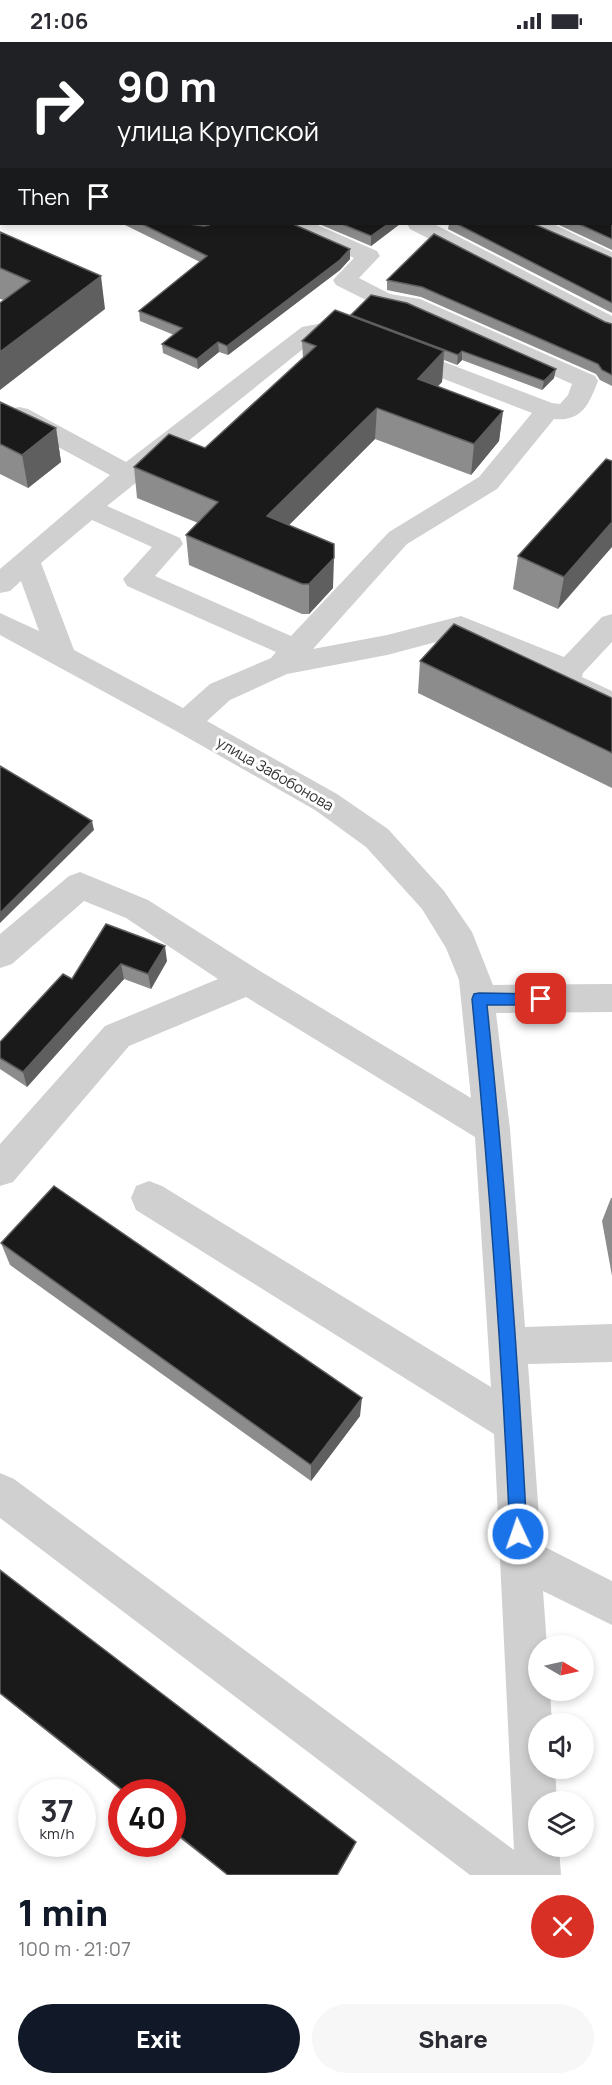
<!DOCTYPE html>
<meta charset="utf-8">
<style>
body{margin:0;font-family:Manrope,sans-serif;background:#f7f7f7;color:#2b2b33;height:100vh;display:flex;flex-direction:column;font-size:22px;white-space:nowrap}
*{box-sizing:border-box;margin:0}
p{font-size:20px;color:#7c7c81}
.icon{flex:none;width:33px;height:33px;fill:none;stroke:currentColor;stroke-width:2;stroke-linecap:round;stroke-linejoin:round}
.map{position:relative;height:1833px;overflow:hidden}
.sheet{display:flex;flex-direction:column;background:#fff;flex:1}
.sheet>*{flex:none}
.top-card{position:absolute;left:0px;top:0px;width:612px;height:183px;box-shadow:0 3px 9px #0003;background:#202124;color:#fff;overflow:hidden}
.needle{width:39px;rotate:99deg}
.controls{position:absolute;left:528px;top:1593px;display:grid;gap:12px}
.controls a{display:grid;place-items:center;width:66px;height:66px;border-radius:50%;background:#fff;box-shadow:0 3px 9px #0003;font-size:30px}
.speed{position:absolute;left:18px;top:1737px;display:flex;gap:12px;font-size:30px;font-weight:700;text-align:center}
.speed>*{display:grid;place-content:center;width:78px;height:78px;border-radius:50%;background:#fff;box-shadow:0 3px 9px #0003;line-height:1}
.speed small{font-size:15px;font-weight:400}
.speed .limit{border:9px solid #d22;background:#fff;color:#111}
.pin{position:absolute;display:grid;place-items:center;width:51px;height:51px;color:#fff;margin:-26px;border-radius:12px;box-shadow:0 3px 9px #0006}
.me{position:absolute;width:66px;margin:-33px;rotate:357deg;stroke-linejoin:round;filter:drop-shadow(0 0 4px #0008)}
.turn{display:flex;align-items:center;gap:21px;height:126px;padding:0 18px;font-size:27px}
.turn .icon{width:78px;height:78px;stroke-width:2.5}
.turn b{display:block;font-size:42px;line-height:51px}
.then{display:flex;align-items:center;height:57px;padding:0 18px;background:#0003;gap:12px;font-size:22px}
.round{display:grid;place-items:center;flex:none;width:63px;height:63px;border-radius:32px;background:#f7f7f7}
.summary{display:flex;align-items:center;justify-content:space-between;height:102px;padding:0 18px}
h1{font-size:36px;font-weight:800;line-height:45px;color:#111827}
.button{display:flex;gap:12px;margin-top:auto;padding:12px 18px}
.button a{flex:1;height:69px;border-radius:36px;background:#111827;color:#fff;font-size:24px;font-weight:800;line-height:69px;text-align:center}
.button a+a{background:#f7f7f7;color:#2b2b33}
.status{display:flex;justify-content:space-between;align-items:center;height:42px;padding:0 30px;background:#fff;direction:ltr}
.status svg{height:16px;fill:currentColor}
.map>svg:first-child{display:block}
.lines{fill:none;stroke-linecap:round;stroke-linejoin:round}
.minor{fill:#d0d0d0;fill-rule:evenodd}
.wall{fill:#8c8c8c}
.shaded-wall{fill:#5f5f5f}
.building{fill:#1a1a1a;stroke:#5f5f5f;stroke-width:1.5}
.route{fill:#1a73e8;stroke:#114b97;stroke-width:1.5}
.labels{text-anchor:middle;stroke-width:6;stroke-linejoin:round;paint-order:stroke}
.street-label{font-size:15px;fill:#333;stroke:#fff}
</style>
<div class="status"><b>21:06</b><svg viewBox="0 0 49 12"><path d="M0 12V9h3v3zM5 12V6h3v6zM10 12V3h3v9zM15 12V0h3v12zM26 1h20v11H26zM47 4h2v5h-2z"/></svg></div>
<div class="map">
<svg width="612" height="1833" viewBox="0 0 612 1833">
<rect width="100%" height="100%" fill="#fff"/>
<g class="lines">
<!-- minor -->
<path class="minor" d="M287,182H315L377,209L380,214L359,236L390,252L420,257L595,334L598,339C589,362 582,380 554,377L497,447L407,502L313,607L387,593L461,574L564,615L602,575L612,572V600L583,631L582,635L612,649V672L557,647L553,640L554,633L459,594L387,613L287,632L230,658L207,679L337,752L388,787L444,849L472,890L493,943L612,942V970L496,971L510,1087L525,1285L612,1282V1320L528,1322L541,1503L612,1539V1583L543,1549L547,1604H538V1648H550L552,1682H538V1726H555L557,1760H538V1804H559L561,1833H470L0,1476V1431L14,1437L514,1808L494,1392L136,1168L131,1156L136,1144L149,1139L162,1144L491,1345L475,1095L246,955L129,1004L13,1140L0,1144V1102L105,984L218,937L126,876L84,859L12,922L0,926V892L69,834L80,830L148,858L260,929L471,1056L459,938L446,906L422,867L366,805L315,768L176,689L0,593V571L39,589L21,539L10,549L0,551V527L110,433L10,379L7,373L10,367L19,365L28,367L126,420L302,285L328,280L364,290L368,295L364,300C348,304 335,293 318,295L107,464L180,496L183,502L155,534L291,594L389,490L479,435L532,371L392,317L389,312L392,307L401,305L410,307L552,361L560,362L568,353L572,342L407,268L376,263L336,243L333,238L354,216L290,187ZM92,478L152,505L123,537L127,544L276,610L271,616L210,642L183,666L74,608L41,521Z
M407,182H434L612,274V290L604,288L410,187Z
M526,182H553L612,210V226L529,187Z"/>
</g>
<!-- wall -->
<path class="wall" d="M2,126V154L0,153V127Z
M612,160V208L557,182H610Z
M123,182H189L350,207V217L340,228L228,313L219,310L198,327L163,311L162,302L174,293L140,279L139,269L200,220Z
M319,182H400L371,204Z
M449,182H534L612,216V271L448,187Z
M0,190L105,267L4,258L0,257Z
M387,238L612,282V344L600,338L596,332L421,255L387,248Z
M351,273L554,336L542,348L462,318L457,323L444,318L442,340L437,344L503,369L499,399L471,433L375,397L289,483L333,546L309,572H302L189,523L186,493L198,481L137,456L134,425L205,406L303,316L302,299L351,275Z
M0,360L56,386L61,420L28,446L0,432Z
M612,419L558,567L513,547L518,514Z
M420,619L612,656V746L418,651Z
M106,882L167,919L151,947L124,937L27,1045L0,1027V1000L72,937Z
M611,1156H612V1234L602,1179Z
M1,1201L360,1374L311,1439L10,1223Z
M0,1528L354,1805L338,1833H227L172,1790V1750H123L0,1652Z"/>
<!-- shaded-wall -->
<path class="shaded-wall" d="M610,30H612V39H610Z
M0,55L2,65L0,66Z
M0,112H2V122H0Z
M610,145H612V154H610Z
M388,182H400L371,204V194Z
M350,207V217L340,228L228,313L227,304Z
M101,234L105,267L0,348V310Z
M218,300L219,310L198,327L197,317Z
M444,309L442,340L416,368L418,337Z
M462,309V318L457,323L458,313Z
M556,327L554,336L542,348L544,339Z
M377,366L375,397L268,504L267,474Z
M503,369L499,399L471,433L474,402Z
M56,386L61,420L28,446L22,413Z
M612,480V505L558,567L564,535Z
M334,516L333,546L309,572V542Z
M92,779L94,788L0,881V871Z
M165,904L167,919L151,947L148,932Z
M121,922L124,937L27,1045L23,1030Z
M362,1356L360,1374L311,1439V1423Z"/>
<!-- building -->
<path class="building" d="M0,0H612V30H610V2H2V19L1,12H0Z
M0,28H2V56H0Z
M610,45L612,46V145H610Z
M0,70H2V112H0Z
M2,126V145L0,144V127Z
M610,159L612,160V197L579,182H610Z
M142,182H189L204,184L209,183L210,182H293L350,207L340,218L227,304L218,300L197,317L162,302L182,286L139,269L207,214Z
M342,182H388L371,194Z
M457,182H534L612,216V261Z
M0,190L101,234L0,310V261L30,239L0,226Z
M434,192L605,280L612,282V333L602,328L598,322L422,245L387,238Z
M371,253L407,261L556,327L544,339L462,309L458,313L351,273Z
M335,268L444,309L418,337L503,369L474,402L377,366L267,474L334,502V516L309,542H302L186,493L218,460L134,425L169,392L205,406L316,304L302,299Z
M0,360L56,386L22,413L0,402Z
M606,417L612,419V480L564,535L518,514Z
M454,582L612,656V711L420,619Z
M0,724L92,779L0,871Z
M106,882L165,904L148,932L121,922L23,1030L0,1016V1000L63,932L72,937Z
M54,1144L362,1356L311,1423L1,1201Z
M0,1528L356,1800L337,1833H228L172,1788V1750H125L0,1651Z"/>
<!-- route -->
<path class="route" d="M479,951L541,952L546,953L548,957L546,962L541,963H487C505,1139 518,1315 527,1492L524,1498L518,1500L512,1498L510,1492C502,1313 489,1135 472,957L474,952Z"/>
<g class="labels">
<!-- street labels -->
<g class="street-label">
<text transform="translate(275 732) rotate(30)" y="5">улица Забобонова</text>
</g>
</g>
</svg>
<div class="controls">
<a><svg class="needle" viewBox="-14 -14 28 28"><path d="M0-13l5 13h-10z" fill="#e53935"/><path d="M0 13l5-13h-10z" fill="#7c7c81"/></svg></a>
<a><svg class="icon" aria-label="sound" viewBox="0 0 24 24"><path d="M4 9h4l5-4v14l-5-4H4zM17 9q2 3 0 6"/></svg></a>
<a><svg class="icon" aria-label="layers" viewBox="0 0 24 24"><path d="M12 4l9 5-9 5-9-5zM3 14l9 5 9-5"/></svg></a>
</div>
<div class="speed"><div>37<small>km/h</small></div><div class="limit">40</div></div>
<div class="pin" style="left:541px;top:957px;background:#d93025"><svg class="icon" aria-label="arrive" viewBox="0 0 24 24"><path d="M6 21V4h12l-3 4 3 4H6"/></svg></div>
<svg class="me" style="left:518px;top:1492px" viewBox="-20 -20 40 40"><circle r="17" fill="#1a73e8" stroke="#fff" stroke-width="3"/><path d="M0-11L8 9 0 5-8 9z" fill="#fff"/></svg>
<div class="top-card">
<div class="turn"><svg class="icon" aria-label="right" viewBox="0 0 24 24"><path d="M7 20v-9h11M14 6l5 5-5 5"/></svg><div><b>90 m</b>улица Крупской</div></div>
<div class="then">Then<svg class="icon" aria-label="arrive" viewBox="0 0 24 24"><path d="M6 21V4h12l-3 4 3 4H6"/></svg></div>
</div>
</div>
<section class="sheet">
<div class="summary"><div><h1>1 min</h1><p>100 m · 21:07</p></div><a class="round" style="background:#d93025;color:#fff"><svg class="icon" aria-label="close" viewBox="0 0 24 24"><path d="M6 6l12 12M18 6L6 18"/></svg></a></div>
<div class="button"><a>Exit</a><a>Share</a></div>
</section>
